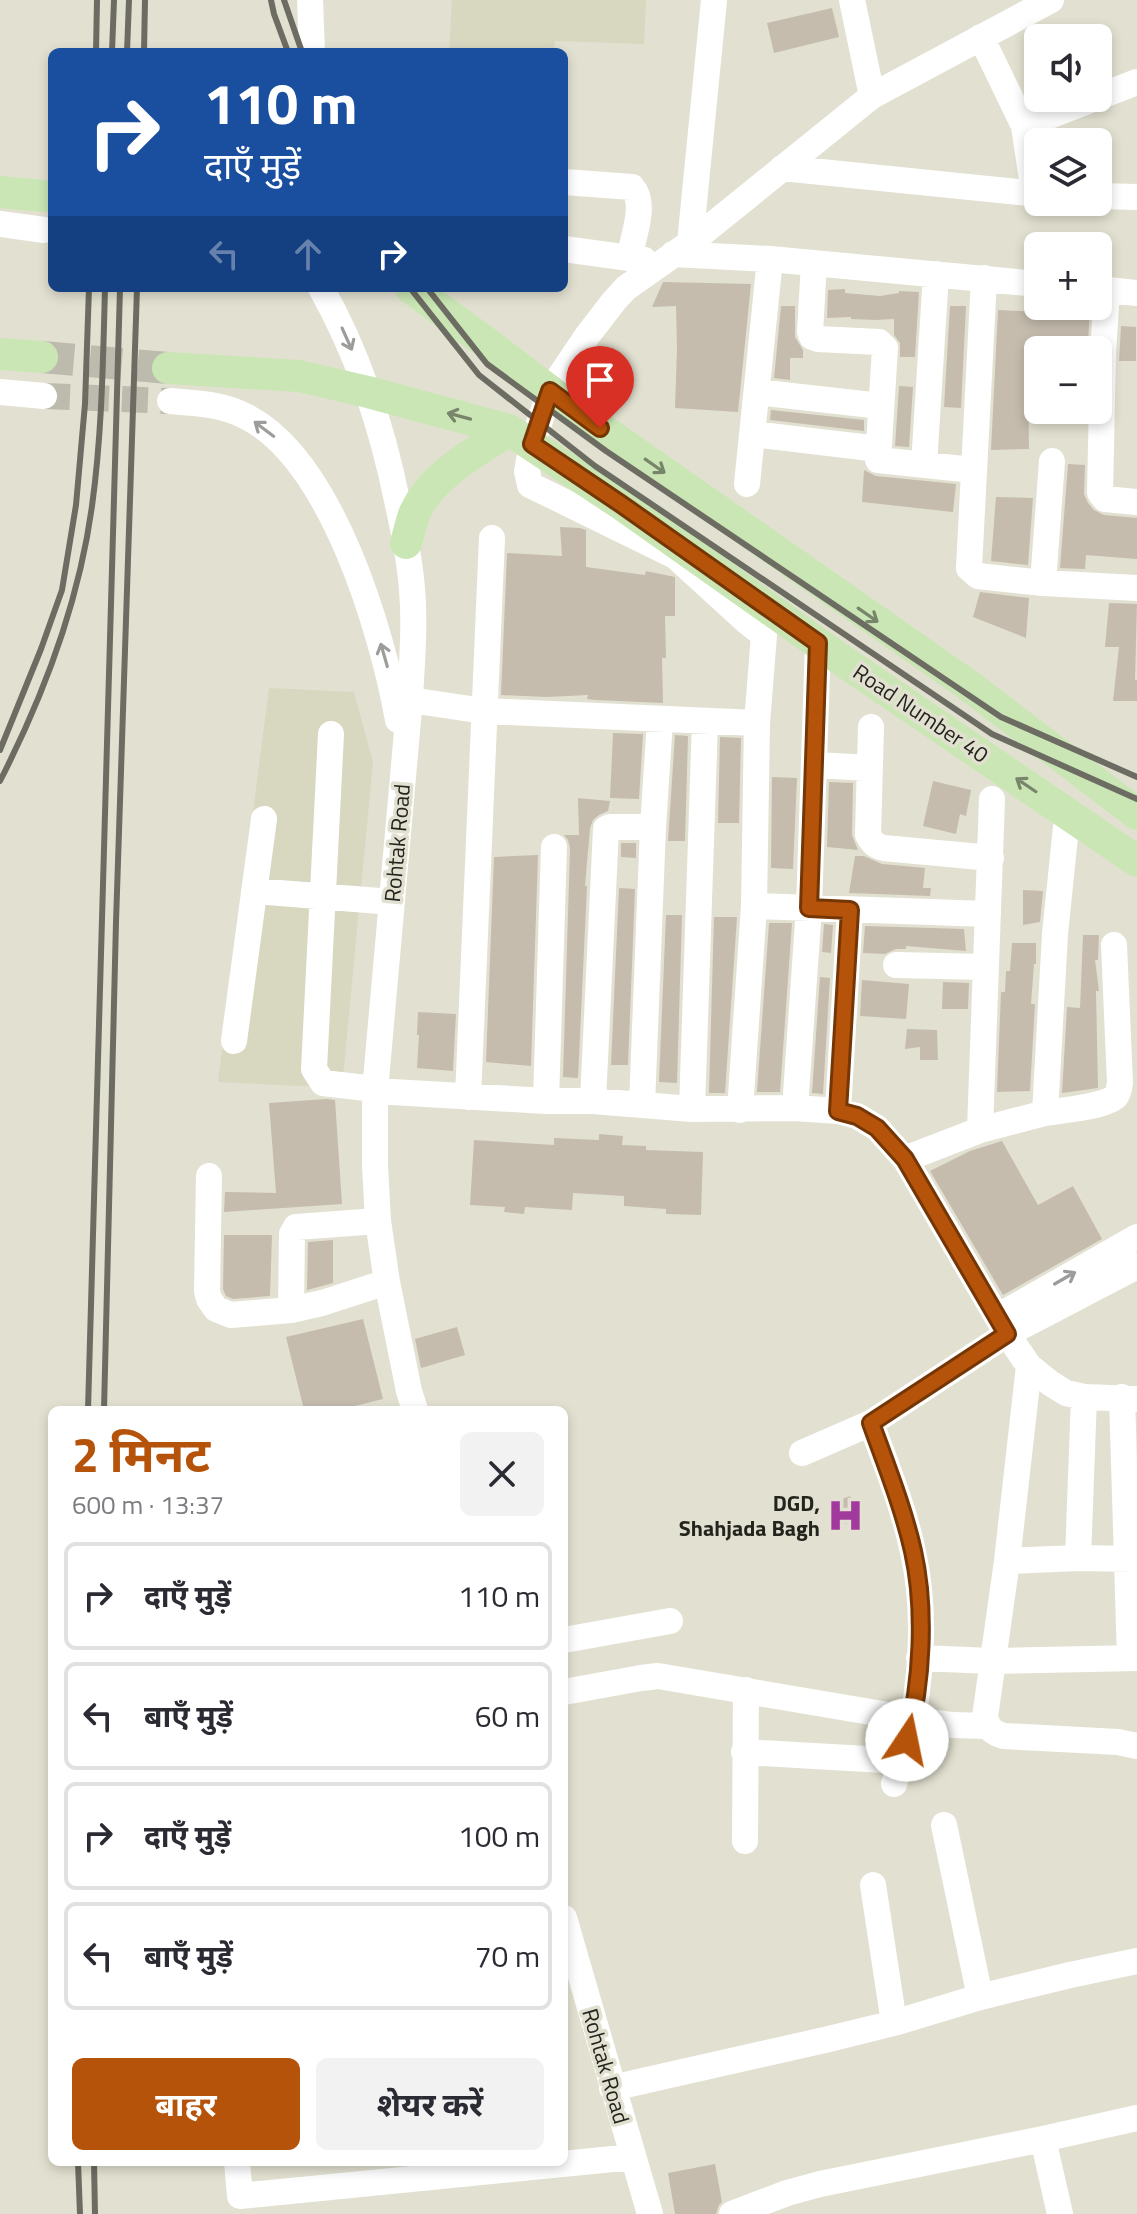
<!DOCTYPE html>
<html lang="hi">
<meta charset="utf-8">
<style>
body{margin:0;font-family:"Titillium Web","Noto Sans Devanagari",sans-serif;background:#f2f2f3;color:#2b2b33;height:100vh;display:flex;flex-direction:column;font-size:30px;white-space:nowrap}
*{box-sizing:border-box;margin:0}
p{font-size:26px;color:#7c7c81}
.icon{flex:none;width:44px;height:44px;fill:none;stroke:currentColor;stroke-width:2;stroke-linecap:round;stroke-linejoin:round}
.map{position:relative;flex:1;overflow:hidden}
.side{position:absolute;left:48px;top:1406px;width:520px;height:760px;display:flex;flex-direction:column;background:#fff;border-radius:12px;box-shadow:0 4px 12px #0003}
.side>*{flex:none}
.top-card{position:absolute;left:48px;top:48px;width:520px;height:244px;border-radius:12px;box-shadow:0 4px 12px #0003;background:#1a4fa0;color:#fff;overflow:hidden}
.tools{position:absolute;left:1024px;top:24px;display:grid;gap:16px}
.tools a{display:grid;place-items:center;width:88px;height:88px;border-radius:12px;background:#fff;box-shadow:0 4px 12px #0003;font-size:40px}
.pin{position:absolute;display:grid;place-items:center;width:68px;height:68px;color:#fff;margin:-82px -34px;border-radius:50% 50% 50% 0;rotate:-45deg;box-shadow:0 0 8px #0007}
.pin .icon{rotate:45deg}
.me{position:absolute;width:88px;margin:-44px;rotate:11deg;stroke-linejoin:round;filter:drop-shadow(0 0 6px #0008)}
.turn{display:flex;align-items:center;gap:28px;height:168px;padding:0 24px;font-size:36px}
.turn .icon{width:104px;height:104px;stroke-width:2.5}
.turn b{display:block;font-size:56px;line-height:68px}
.lanes{display:flex;align-items:center;height:76px;padding:0 24px;background:#0003;justify-content:center;gap:40px;direction:ltr}
.lanes .off{opacity:.35}
.round{display:grid;place-items:center;flex:none;width:84px;height:84px;border-radius:12px;background:#f2f2f3}
.summary{display:flex;align-items:center;justify-content:space-between;height:136px;padding:0 24px}
h1{font-size:48px;font-weight:700;line-height:60px;color:#b45309}
.cta{display:flex;gap:16px;margin-top:auto;padding:16px 24px}
.cta a{flex:1;height:92px;border-radius:12px;background:#b45309;color:#fff;font-size:32px;font-weight:700;line-height:92px;text-align:center}
.cta a+a{background:#f2f2f3;color:#2b2b33}
ul{padding:0;list-style:none}
li{display:flex;align-items:center;gap:24px;height:108px;margin:0 16px 12px;padding:0 8px;border:4px solid #e1e1e2;border-radius:12px}
li div{flex:1}
li b{display:block;font-size:30px}
li em{font-style:normal}
.map>svg:first-child{display:block}
.built{fill:#d8d7c0}
.building{fill:#c5bcae}
.lines{fill:none;stroke-linecap:round;stroke-linejoin:round}
.minor-tunnel{stroke:#bcbbad;stroke-width:26;stroke-dasharray:26 13;stroke-linecap:butt}
.major-tunnel{stroke:#bcbbad;stroke-width:32;stroke-dasharray:32 16;stroke-linecap:butt}
.minor{stroke:#fff;stroke-width:26}
.major{stroke:#cae6b5;stroke-width:32}
.rail{stroke:#6c6c62;stroke-width:6}
.oneway{stroke:#9c9c9a}
.oneway2{stroke:#77856a}
.route-casing{stroke:#753606;stroke-width:20}
.route{stroke:#b45309;stroke-width:14}
.labels{text-anchor:middle;stroke-width:7;stroke-linejoin:round;paint-order:stroke}
.street-label{font-size:22px;fill:#24241e;stroke:#e2e1d1}
.poi-label{font-size:22px;font-weight:bold;fill:#24241e;stroke:#e2e1d1;text-anchor:end}
</style>
<div class="map">
<svg width="1137" height="2214" viewBox="0 0 1137 2214">
<rect width="100%" height="100%" fill="#e2e1d1"/>
<!-- built -->
<path class="built" d="M452,0H646L644,44L555,41L554,52H449Z
M269,688L354,692L373,762L342,1088L218,1082Z"/>
<!-- building -->
<path class="building" d="M832,8L839,37L774,53L767,23Z
M663,282L751,284L738,412L675,408L677,349L676,306L652,307Z
M845,289V293L880,296L899,293V291L919,292L915,357H900V343L894,335V319L876,320L851,319V317L827,318L828,290Z
M781,306H795V337L803,350V358H790V380L774,378Z
M950,306H966L961,408L944,407Z
M1066,308L1090,309L1088,341L1038,344V386L1028,384L1029,449L991,450L998,310L1065,313Z
M1121,326L1136,327V361H1119Z
M899,386L913,387L909,447L895,446Z
M771,410L864,420V431L770,420Z
M1068,464L1085,465L1084,494L1088,503L1094,510L1104,515L1137,518V559L1086,555L1085,569L1060,568Z
M864,470L876,476L956,484L953,512L862,502Z
M996,497L1033,498L1028,565L991,561Z
M560,527L580,528L586,530V567L645,575L646,571L675,577V616H665L666,658H662L663,703L596,700L587,699L588,695L547,697L501,695L507,553L562,556Z
M980,592L1029,598L1026,638L973,617Z
M1109,603L1137,604L1135,680H1137V701H1113L1119,647H1105Z
M613,733L643,734L639,799L610,798Z
M675,735L688,736L685,841H668Z
M720,737L741,738L739,823H718Z
M772,777L797,778L793,869L771,868Z
M933,781L971,790L966,816L960,814L956,834L923,826Z
M829,782L853,783L852,835L858,850L827,847Z
M578,798L610,801L608,811L599,815L593,820L590,828L585,886H587L578,1078L563,1077L570,848L568,840L564,835H579Z
M621,843H636V858L621,857Z
M538,855L531,1066L486,1062L494,857Z
M855,856H864L882,864L925,868L923,888H931L930,896L849,893Z
M619,888L635,889L628,1065H611Z
M1023,890L1043,891L1040,922L1023,925Z
M666,915H682L677,1083L659,1082Z
M714,917H737L725,1093H709Z
M769,923H792L780,1092H757Z
M824,924L833,925L831,953L822,952Z
M865,926L964,929L966,951L906,946V949H896L885,954L863,953Z
M1083,935H1099L1098,960H1095L1099,991H1096L1098,1088L1062,1093L1067,1007L1080,1008Z
M1012,943H1036V964H1034L1031,1004H1035L1030,1091L997,1092L1001,992H1005L1006,971H1010Z
M820,977L830,978L823,1094L812,1093Z
M862,980L909,984L906,1019L860,1016Z
M943,982L969,983L968,1009H942Z
M418,1012L456,1014L453,1071L417,1068L419,1035H417Z
M907,1029L937,1030L938,1060H920V1047L905,1049Z
M326,1099L335,1100L342,1204L224,1212L225,1192L276,1193L269,1103Z
M599,1134L623,1136L622,1145L646,1146V1150L703,1152L701,1215L666,1214V1209L624,1206V1196L573,1193L572,1210L525,1207L524,1214L504,1212L505,1207L470,1205L474,1140L554,1145V1138L599,1140Z
M1002,1141L1038,1205L1073,1186L1102,1239L1003,1295L930,1171L970,1151Z
M224,1235H272L270,1296L233,1299L226,1296L223,1289Z
M333,1240V1283L307,1290L308,1242Z
M363,1319L383,1399L339,1410H304L286,1337Z
M457,1327L465,1355L421,1368L415,1339Z
M850,1496L860,1518L845,1524L841,1517L838,1518L832,1503Z
M715,2164L722,2202L719,2205L716,2214H675L668,2173Z"/>
<g class="lines">
<!-- minor-tunnel -->
<path class="minor-tunnel" d="M44,396L170,401"/>
<!-- major-tunnel -->
<path class="major-tunnel" d="M42,357L168,368"/>
<!-- minor -->
<path class="minor" d="M310,0L312,52
M981,37L1024,126L1096,98
M872,96L1051,0
M1098,97L1137,82
M1024,126L1034,193
M782,168L1038,194
M564,182L632,187C647,204 633,237 629,258
M1098,196L1137,197
M0,224L44,230
M690,243L714,0
M564,249L644,260
M673,254L770,259L1038,284
M814,263L810,332L812,337L818,339L879,342L885,348L878,460L973,470
M984,278L969,568L978,576L1043,583L1137,588
M321,288C359,355 383,430 398,505C404,533 410,560 412,589C415,625 412,662 410,698L375,1091V1165L378,1221L387,1282L409,1391L415,1410
M1098,289L1137,293
M1107,290L1103,353L1100,493L1105,499L1137,502
M0,392L44,396
M757,392L881,406
M170,401C197,403 223,404 247,417C332,461 382,631 398,720
M752,434L879,449
M924,465L936,274
M747,484L770,259
M1043,583L1052,461
M410,700L484,711L757,723
M871,727L868,835C872,843 876,846 884,848L991,858
M331,734L314,1069L323,1083L375,1089
M815,765L870,768
M254,891L392,902
M754,906L988,914
M896,965L985,967
M234,1041L264,819
M375,1091L546,1101H593L692,1109L795,1108L838,1111L857,1116L877,1128L905,1159L1007,1334L1029,1366L1050,1383L1066,1393L1084,1397L1137,1399
M468,1097L492,538
M546,1101L554,847
M593,1101L606,829L610,827H653
M642,1105L653,827L660,720
M795,1108L809,908L818,643
M692,1109L705,721
M740,1110L754,906L757,723L764,635L745,620L675,556L530,485L527,471L532,444L550,391L587,336L614,301L626,288L690,243L872,96L852,0
M838,1111L850,910
M1045,1113C1059,1111 1109,1106 1116,1096C1119,1092 1119,1088 1120,1083L1114,945
M980,1130L992,799
M905,1159L980,1130L1045,1113L1055,934L1066,827
M209,1176L207,1291L209,1299L216,1309L231,1315L291,1310L322,1303L387,1282
M291,1310L292,1234L296,1227L378,1221
M997,1317L1137,1237
M1029,1366L1007,1561L985,1717C988,1729 993,1733 1004,1736L1118,1742L1137,1746
M1122,1397L1130,1658
M871,1423C886,1465 904,1508 913,1552C925,1605 922,1665 913,1718C909,1740 900,1762 894,1784
M802,1453L871,1423L1007,1334L1137,1266
M1078,1558L1084,1397
M1007,1561L1078,1558L1137,1559
M564,1640L670,1621
M919,1658L992,1661L1137,1658
M564,1692L641,1678L658,1676L912,1719L952,1725L987,1726
M744,1752L901,1761
M944,1825L980,1997
M745,1841L746,1690
M873,1885L894,2023
M564,1918L650,2214
M612,2088L829,2039L894,2023L980,1997L1070,1975L1137,1961
M1043,2139L1060,2214
M237,2162L240,2196L633,2157
M732,2214L787,2193L820,2184L1043,2139L1137,2118"/>
<!-- major -->
<path class="major" d="M0,192L43,196
M411,288L484,341L576,411L968,685L1137,814
M0,354L42,357
M168,368L299,376L368,392L509,430L621,504L843,661L1137,861
M406,543C409,533 411,522 415,512C433,474 475,453 509,430"/>
<!-- rail -->
<path class="rail" d="M271,0L274,14L288,52
M284,0L302,52
M96,52L97,0
M112,52L114,0
M127,52L129,0
M144,52L145,0
M410,288L479,375L595,466L992,734L1137,799
M427,288L487,364L606,451L1001,717L1137,777
M0,750L41,649L62,590L76,505L85,404L89,288
M0,781C44,695 79,602 92,506C102,434 103,361 105,288
M88,1410L120,288
M104,1410L116,922L137,288
M78,2162L80,2214
M94,2162L95,2214"/>
</g>
<!-- one-way arrows -->
<defs><path id="oneway-shaft" d="M-6 0H5M1.5-3L5.5 0L1.5 3" fill="none" stroke-width="1.6" stroke-linecap="round" stroke-linejoin="round" transform="scale(2)"/></defs>
<g class="oneway">
<use href="#oneway-shaft" transform="translate(347 339) rotate(66)"/>
<use href="#oneway-shaft" transform="translate(264 429) rotate(-143)"/>
<use href="#oneway-shaft" transform="translate(384 655) rotate(-106)"/>
<use href="#oneway-shaft" transform="translate(1065 1278) rotate(-30)"/>
</g>
<g class="oneway2">
<use href="#oneway-shaft" transform="translate(459 416) rotate(-165)"/>
<use href="#oneway-shaft" transform="translate(655 466) rotate(35)"/>
<use href="#oneway-shaft" transform="translate(868 615) rotate(35)"/>
<use href="#oneway-shaft" transform="translate(1026 785) rotate(-146)"/>
</g>
<g class="lines">
<defs>
<path id="route" d="M600,428L550,391L532,444L621,504L818,643L809,908L850,910L838,1111L857,1116L877,1128L905,1159L1007,1334L871,1423C886,1465 903,1507 913,1551C926,1609 922,1683 907,1740"/>
</defs>
<!-- route casing -->
<use href="#route" class="route-casing"/>
<!-- route -->
<use href="#route" class="route"/>
</g>
<!-- icons -->
<defs>
<symbol id="hospital-bare" viewBox="-9 -9 18 18"><path d="M-5-5h3v3.5h4V-5h3V5h-3V1.5h-4V5h-3Z" fill="#a2399c" stroke="#e2e1d1" stroke-width="2.5" paint-order="stroke"/></symbol>
</defs>
<g fill-rule="evenodd">
<use href="#hospital-bare" x="820" y="1490" width="51" height="51"/>
</g>
<g class="labels">
<!-- street labels -->
<g class="street-label">
<text transform="translate(921 713) rotate(34)" y="8">Road Number 40</text>
<text transform="translate(397 843) rotate(-85)" y="8">Rohtak Road</text>
<text transform="translate(606 2066) rotate(74)" y="8">Rohtak Road</text>
</g>
<!-- poi labels -->
<g class="poi-label">
<text x="820" y="1511">DGD,<tspan x="820" dy="25">Shahjada Bagh</tspan></text>
</g>
</g>
</svg>
<div class="tools">
<a><svg class="icon" aria-label="sound" viewBox="0 0 24 24"><path d="M4 9h4l5-4v14l-5-4H4zM17 9q2 3 0 6"/></svg></a>
<a><svg class="icon" aria-label="layers" viewBox="0 0 24 24"><path d="M12 4l9 5-9 5-9-5zM3 14l9 5 9-5"/></svg></a>
<a>+</a>
<a>−</a>
</div>
<div class="pin" style="left:600px;top:428px;background:#d93025"><svg class="icon" aria-label="arrive" viewBox="0 0 24 24"><path d="M6 21V4h12l-3 4 3 4H6"/></svg></div>
<svg class="me" style="left:907px;top:1740px" viewBox="-20 -20 40 40"><circle r="19" fill="#fff"/><path d="M0-13L10 11 0 6-10 11z" fill="#b45309"/></svg>
<div class="top-card">
<div class="turn"><svg class="icon" aria-label="right" viewBox="0 0 24 24"><path d="M7 20v-9h11M14 6l5 5-5 5"/></svg><div><b>110 m</b>दाएँ मुड़ें</div></div>
<div class="lanes"><svg class="icon off" aria-label="left" viewBox="0 0 24 24"><path d="M17 20v-9H6M10 6l-5 5 5 5"/></svg><svg class="icon off" aria-label="ahead" viewBox="0 0 24 24"><path d="M12 20V5M6 11l6-6 6 6"/></svg><svg class="icon" aria-label="right" viewBox="0 0 24 24"><path d="M7 20v-9h11M14 6l5 5-5 5"/></svg></div>
</div>
<section class="side">
<div class="summary"><div><h1>2 मिनट</h1><p>600 m · 13:37</p></div><a class="round"><svg class="icon" aria-label="close" viewBox="0 0 24 24"><path d="M6 6l12 12M18 6L6 18"/></svg></a></div>
<ul>
<li><svg class="icon" aria-label="right" viewBox="0 0 24 24"><path d="M7 20v-9h11M14 6l5 5-5 5"/></svg><div><b>दाएँ मुड़ें</b></div><em>110 m</em></li>
<li><svg class="icon" aria-label="left" viewBox="0 0 24 24"><path d="M17 20v-9H6M10 6l-5 5 5 5"/></svg><div><b>बाएँ मुड़ें</b></div><em>60 m</em></li>
<li><svg class="icon" aria-label="right" viewBox="0 0 24 24"><path d="M7 20v-9h11M14 6l5 5-5 5"/></svg><div><b>दाएँ मुड़ें</b></div><em>100 m</em></li>
<li><svg class="icon" aria-label="left" viewBox="0 0 24 24"><path d="M17 20v-9H6M10 6l-5 5 5 5"/></svg><div><b>बाएँ मुड़ें</b></div><em>70 m</em></li>
</ul>
<div class="cta"><a>बाहर</a><a>शेयर करें</a></div>
</section>
</div>
